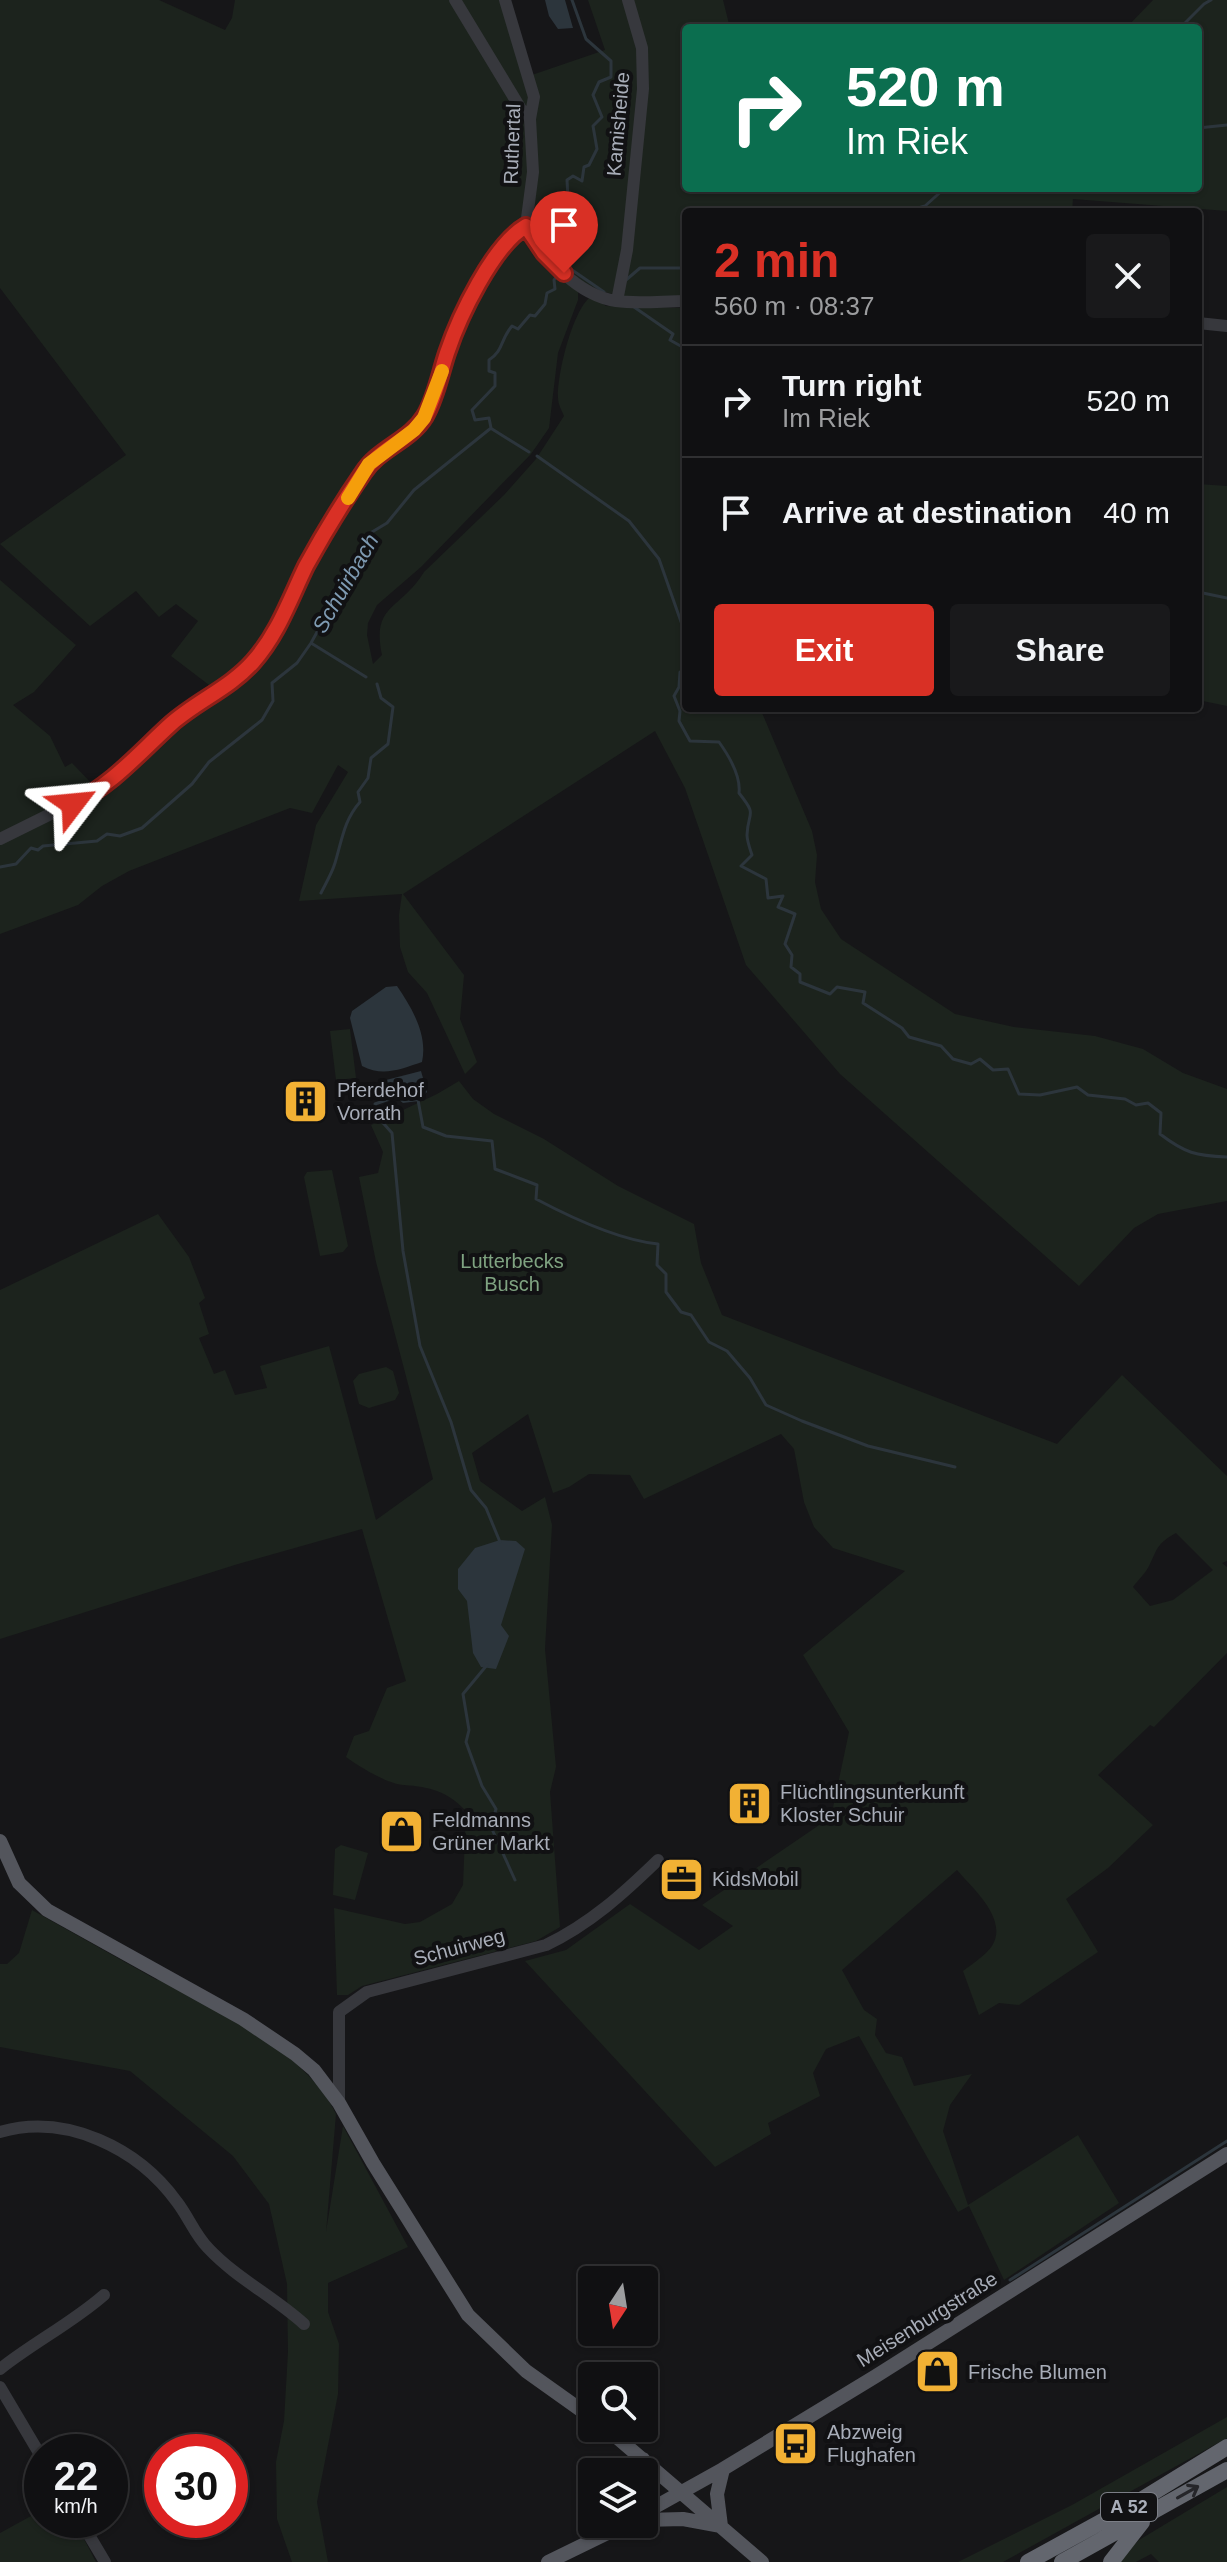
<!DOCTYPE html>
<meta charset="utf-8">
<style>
body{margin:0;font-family:Helvetica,sans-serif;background:#19191b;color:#f1f3f6;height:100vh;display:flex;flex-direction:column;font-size:30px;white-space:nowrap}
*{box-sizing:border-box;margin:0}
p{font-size:26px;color:#9c9d9f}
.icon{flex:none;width:44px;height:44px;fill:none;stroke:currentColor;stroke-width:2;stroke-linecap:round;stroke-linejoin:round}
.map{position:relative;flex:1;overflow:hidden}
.drawer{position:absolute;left:682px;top:208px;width:520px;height:504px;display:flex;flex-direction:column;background:#101012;border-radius:8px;box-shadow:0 2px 6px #0004,0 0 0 2px #303032}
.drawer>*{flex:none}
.banner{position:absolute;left:682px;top:24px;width:520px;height:168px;border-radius:8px;box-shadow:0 2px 6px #0004,0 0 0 2px #303032;background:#0b6e4f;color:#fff;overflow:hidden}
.needle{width:52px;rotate:192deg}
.tools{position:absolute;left:578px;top:2266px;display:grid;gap:16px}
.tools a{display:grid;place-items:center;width:80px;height:80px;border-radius:8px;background:#101012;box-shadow:0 2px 6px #0004,0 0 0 2px #303032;font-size:40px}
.speed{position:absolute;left:24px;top:2434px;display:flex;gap:16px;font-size:40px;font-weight:700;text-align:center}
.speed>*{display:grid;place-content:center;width:104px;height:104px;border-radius:50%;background:#101012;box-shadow:0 2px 6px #0004,0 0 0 2px #303032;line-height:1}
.speed small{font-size:20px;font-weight:400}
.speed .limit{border:12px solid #d22;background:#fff;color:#111}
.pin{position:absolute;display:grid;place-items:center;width:68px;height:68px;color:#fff;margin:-82px -34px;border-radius:50% 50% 50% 0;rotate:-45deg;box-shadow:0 0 8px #0007}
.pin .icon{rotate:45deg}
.me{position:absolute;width:88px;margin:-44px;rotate:61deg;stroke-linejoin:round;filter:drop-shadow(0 0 6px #0008)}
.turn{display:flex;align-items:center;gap:28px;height:168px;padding:0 32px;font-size:36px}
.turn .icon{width:104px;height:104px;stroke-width:2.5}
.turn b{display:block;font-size:56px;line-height:68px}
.round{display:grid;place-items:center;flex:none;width:84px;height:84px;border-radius:8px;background:#19191b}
.headline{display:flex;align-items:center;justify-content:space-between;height:136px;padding:0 32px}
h1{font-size:48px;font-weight:600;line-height:60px;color:#d93025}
.primary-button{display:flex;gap:16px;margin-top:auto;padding:16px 32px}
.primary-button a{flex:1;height:92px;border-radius:8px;background:#d93025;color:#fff;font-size:32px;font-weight:600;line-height:92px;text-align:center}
.primary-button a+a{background:#19191b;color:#f1f3f6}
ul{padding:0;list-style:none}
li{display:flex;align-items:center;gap:24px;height:112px;padding:0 32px;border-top:2px solid #303032}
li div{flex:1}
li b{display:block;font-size:30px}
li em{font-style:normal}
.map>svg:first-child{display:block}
.green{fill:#1c231d;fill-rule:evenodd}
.water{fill:#2c353c}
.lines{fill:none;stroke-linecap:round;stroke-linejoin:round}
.stream{stroke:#2c353c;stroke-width:3}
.minor{stroke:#37383d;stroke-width:12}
.major{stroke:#53555c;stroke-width:14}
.highway{stroke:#63666e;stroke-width:16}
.oneway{stroke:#26262a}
.route-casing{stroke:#8d1f18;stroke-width:20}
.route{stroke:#d93025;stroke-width:14}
.slow{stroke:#f59e0b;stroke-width:14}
.labels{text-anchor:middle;stroke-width:8;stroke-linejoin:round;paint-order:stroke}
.shield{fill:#111113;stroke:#7b7e86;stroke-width:2}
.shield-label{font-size:18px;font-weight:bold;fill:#a8adb8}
.street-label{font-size:20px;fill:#a8adb8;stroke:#111113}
.poi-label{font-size:20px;fill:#a8adb8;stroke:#111113;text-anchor:start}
.park-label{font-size:20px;fill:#7fa381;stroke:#111113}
.water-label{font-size:22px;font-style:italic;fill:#7f9bb3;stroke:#111113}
</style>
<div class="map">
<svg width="1227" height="2562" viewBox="0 0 1227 2562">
<rect width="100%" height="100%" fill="#161618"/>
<!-- green -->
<path class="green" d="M0,0H159L225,30L232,18L235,0H499L526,77L605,50L588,0H623L647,76L631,0H723L730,28H686V188H1198V28H1126L1153,0H1227V211L1073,199L1072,212H686V298C637,297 600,303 562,265C547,250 538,231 519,220L493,257L476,297L514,237L524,235L578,287V300L558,353L549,428L531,454L421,567L377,605L368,623L367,635L373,664L382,655C371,604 401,610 424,572L504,495L536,459L564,416C562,411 558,404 558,398C557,375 573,307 592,296L606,306L686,308V708H760L812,831L817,855L815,882L821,909L841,939L955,1014L1014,1027L1095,1036L1143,1049L1183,1073L1227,1089V1201L1158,1214L1134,1228L1079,1286L840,1074L746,965L685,788L655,731L403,894L464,975L460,1019L477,1062L465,1074L427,993L408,972L400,947L399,915L402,894L299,901L316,825L348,772L338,765L312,813L290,808L129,871L102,886L78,905L0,934V843L106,791L187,717L246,674L268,635L245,666L178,712L209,685L171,656L198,621L176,604L159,617L136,591L90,626L0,544L126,455L0,288Z
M1198,484L1227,486V706L1198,700Z
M0,580L76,645L34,692L13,705L50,736L65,767L72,763L97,789L0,836Z
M350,1029L356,1078L336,1080L330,1031Z
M459,1081L473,1099L494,1114L544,1139L618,1186L694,1224L701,1263L722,1315L1057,1444L1122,1375L1227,1476V1561L1222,1563L1227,1567V1653L1154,1727L1150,1725L1146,1729L1098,1775L1153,1825L1108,1868L1066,1899L1098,1952L1019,2005L999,2003L979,2015L963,1971C972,1964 986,1955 992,1946C1009,1919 972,1888 957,1870L842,1970L864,2010L877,2019L875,2035L886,2053L902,2057L914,2086L972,2074L950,2105L943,2131L968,2205L1078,2135L1119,2203L1004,2280L969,2206L958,2212L859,2036L826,2049L813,2073L820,2096L768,2123L771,2134L715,2167L525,1961L566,1950L630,1904L699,1950L733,1926L702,1905L831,1817L849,1732L803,1655L905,1571L833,1548L814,1527L804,1502L794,1449L781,1434L644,1499L630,1475L589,1474L569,1487L553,1493L528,1414L472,1453L480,1481L522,1511L545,1497L552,1525L545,1649L556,1767L550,1792L560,1927L536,1941L362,1986L348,1995H337L334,1908L405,1924L420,1922L452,1904L463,1885L466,1811C447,1791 430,1787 404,1785C387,1784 360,1767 346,1757L354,1736L369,1731L387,1688L406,1681L362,1529L238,1564L0,1639V1290L158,1214L189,1257L205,1298L199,1303L209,1334L199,1338L214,1374L225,1370L235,1395L267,1388L260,1366L329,1346L376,1520L433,1479L376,1262L359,1177L378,1173L383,1152L371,1125L437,1094ZM1176,1533L1213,1570L1173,1600L1150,1606L1133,1587C1138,1580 1146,1573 1150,1564C1158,1547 1158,1543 1176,1533Z
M332,1170L348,1246L343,1252L320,1256L304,1177L307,1172Z
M386,1367L393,1371L399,1393L395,1400L369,1408L359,1404L353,1381L359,1374Z
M341,1845L368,1853L355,1900L333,1895L335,1849Z
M32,1910L157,1980L161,1974C216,2009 309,2055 336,2114L326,2232L343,2126L408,2247L328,2283V2312L339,2344L338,2394L317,2502L328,2562H292L277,2519L276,2462L284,2421L288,2352L287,2284L269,2204L233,2156L130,2071L0,2047V1964H7L19,1953Z
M1227,2417V2438L1003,2562H958L1072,2505Z
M1227,2487V2562H1159L1151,2554L1136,2562H1117L1139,2540Z
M42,2510V2520H67L84,2539L96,2562H0V2533Z"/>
<!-- water -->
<path class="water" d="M545,0H565L573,28L558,29L549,16Z
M397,986C412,1008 428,1035 422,1062C401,1069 383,1077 362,1066L350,1018L352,1011L386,987Z
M421,1071L427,1092L419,1101L403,1103L384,1088L386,1080Z
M500,1540L516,1541L525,1549L501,1625L509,1636L496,1669L481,1667L473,1653L467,1601L458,1589V1569L475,1548Z"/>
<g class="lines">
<!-- stream -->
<path class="stream" d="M1180,28L1204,4L1211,0
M1198,128L1227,125
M904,212L925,206L945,188
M562,263L604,292
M560,265L559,253L575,228L569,217L567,180L573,176L582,181L584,167L589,165L597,149L593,126L602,117L593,95L599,82L611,77V61L586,39L572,0
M626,280L640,268H686
M634,307L673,334L670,340L686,349
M492,429L529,452
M537,456L629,521L659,559L686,636
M1198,592L1227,598
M311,643L366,677
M686,669L680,672L679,687L674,696L680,711L679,721L690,741L719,742C729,756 741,776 739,793C758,817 748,810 747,835C747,841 750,849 752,855L741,866L766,879L768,898L783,896L778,907L795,914L785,944L792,955L791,967L800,974V982L830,994L837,987L865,992L863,1003L902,1028L909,1037L941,1046L953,1059L971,1064L980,1059L993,1070L1008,1069L1019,1094L1040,1095L1077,1087L1088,1095L1125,1099L1136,1105L1148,1103L1161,1113L1160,1134C1185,1153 1196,1156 1227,1157
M0,867L16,864L31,848L38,850L43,846L97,841L107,834L120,836L142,828L192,784L209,762L262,720L273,701L272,683L297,663L311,643L372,532L387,523L414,490L491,428L489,418L475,420L472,410L495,386V373L489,371V360C504,350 500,340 512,326L518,329L530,315L535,316L545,304L547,293L555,289L554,280L558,274
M321,893C326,883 332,873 335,863C342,840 344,820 360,802L358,792L368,778L371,758L388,744L393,707L381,698L377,684
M396,1093L395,1097L375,1104L376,1115L392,1133L403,1251L420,1346L451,1422L471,1490L486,1508L500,1542
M418,1100L423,1127L446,1136L492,1141L495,1169L537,1185L536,1199C570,1217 619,1240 658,1244L657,1265L666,1274V1292L681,1312L691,1315L709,1342L727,1351L750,1378L766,1405L802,1421L868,1446L955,1467
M487,1665L463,1694L469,1730L466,1742L482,1786L496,1809L491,1827L515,1880
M1010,2280L1227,2141"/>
<!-- minor -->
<path class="minor" d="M455,0L521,109L530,119
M505,0L534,97L530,119L533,172L526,226
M526,226C545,258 577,295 616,301C639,304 663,301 686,301
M617,301L627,250L643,89L642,48L628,0
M1198,323L1227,326
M0,839L105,787L186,712L232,682L253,663L272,637L311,559L362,474L378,455L414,430L424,418L432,403L451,342L473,296L501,248L515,232L526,226
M339,2103V2012L367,1992L546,1945C590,1924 624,1893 658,1860
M0,2132C66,2113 138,2148 177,2202C188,2216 195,2235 208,2248C236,2278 273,2296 304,2324
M0,2369C34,2342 72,2323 104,2295
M0,2387L42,2458
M80,2520L105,2562"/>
<!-- major -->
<path class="major" d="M0,1841L19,1883L47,1910L243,2019L295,2054L314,2070L339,2103L373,2163L468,2315L526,2371L592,2418
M606,2428L762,2562
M643,2459L646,2488L644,2501
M644,2513L723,2469L876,2376L1227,2154
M644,2520L683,2519L721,2526
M721,2526L717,2494L723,2469
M548,2562L626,2524"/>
<!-- highway -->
<path class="highway" d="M1028,2562L1141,2500L1227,2447
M1062,2562L1227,2470
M1111,2562L1142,2522"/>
</g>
<!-- one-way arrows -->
<defs><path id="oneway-shaft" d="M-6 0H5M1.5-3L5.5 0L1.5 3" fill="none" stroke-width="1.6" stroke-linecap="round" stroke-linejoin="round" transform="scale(2)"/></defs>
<use class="oneway" href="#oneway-shaft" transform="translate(1188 2492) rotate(-29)"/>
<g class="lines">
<defs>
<path id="route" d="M73,804C113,784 138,754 171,724C197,701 230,688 253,662C278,634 290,599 306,566C323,535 343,502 363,473C379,448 410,441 425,416C436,397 440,374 447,353C459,317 493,245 526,226L544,253L564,273"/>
</defs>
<!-- route casing -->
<use href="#route" class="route-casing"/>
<!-- route -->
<use href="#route" class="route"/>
<!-- slow -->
<path class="slow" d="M348,498L369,464L414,430L424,418L442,371"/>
</g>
<!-- icons -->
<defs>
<symbol id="building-square" viewBox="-11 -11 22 22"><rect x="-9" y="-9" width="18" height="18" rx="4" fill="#f2b134" stroke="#111113"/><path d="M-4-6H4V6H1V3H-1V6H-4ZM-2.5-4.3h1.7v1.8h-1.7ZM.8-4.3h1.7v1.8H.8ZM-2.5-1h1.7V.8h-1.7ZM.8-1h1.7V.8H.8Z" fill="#111"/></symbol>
<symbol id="shop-square" viewBox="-11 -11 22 22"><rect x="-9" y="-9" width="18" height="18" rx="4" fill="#f2b134" stroke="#111113"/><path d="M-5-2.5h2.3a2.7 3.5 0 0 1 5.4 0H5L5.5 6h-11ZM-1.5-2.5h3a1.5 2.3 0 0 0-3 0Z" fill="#111"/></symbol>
<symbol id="office-square" viewBox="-11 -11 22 22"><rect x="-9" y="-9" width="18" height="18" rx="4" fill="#f2b134" stroke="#111113"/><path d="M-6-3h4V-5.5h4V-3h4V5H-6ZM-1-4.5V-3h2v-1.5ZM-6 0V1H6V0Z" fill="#111"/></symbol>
<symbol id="bus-square" viewBox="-11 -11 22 22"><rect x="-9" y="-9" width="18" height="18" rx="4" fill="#f2b134" stroke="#111113"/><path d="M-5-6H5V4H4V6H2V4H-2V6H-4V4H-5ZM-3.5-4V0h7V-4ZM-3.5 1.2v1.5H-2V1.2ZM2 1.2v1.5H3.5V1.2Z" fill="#111"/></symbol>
</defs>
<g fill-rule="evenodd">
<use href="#building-square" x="280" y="1076" width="51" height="51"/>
<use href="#building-square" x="724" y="1778" width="51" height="51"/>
<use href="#shop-square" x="376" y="1806" width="51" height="51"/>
<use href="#office-square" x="656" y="1854" width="51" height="51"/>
<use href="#shop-square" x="912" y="2346" width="51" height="51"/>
<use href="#bus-square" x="770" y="2418" width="51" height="51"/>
</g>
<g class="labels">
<!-- shield labels -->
<rect class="shield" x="1101" y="2493" width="56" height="28" rx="6"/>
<g class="shield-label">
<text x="1129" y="2513">A 52</text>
</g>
<!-- street labels -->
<g class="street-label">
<text transform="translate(618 124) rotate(-85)" y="7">Kamisheide</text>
<text transform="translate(512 144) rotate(-88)" y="7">Ruthertal</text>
<text transform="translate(459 1947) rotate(-15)" y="7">Schuirweg</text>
<text transform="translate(927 2319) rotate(-32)" y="7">Meisenburgstraße</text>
</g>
<!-- poi labels -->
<g class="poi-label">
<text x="337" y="1097">Pferdehof<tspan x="337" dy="23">Vorrath</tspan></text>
<text x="780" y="1799">Flüchtlingsunterkunft<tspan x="780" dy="23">Kloster Schuir</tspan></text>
<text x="432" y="1827">Feldmanns<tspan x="432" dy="23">Grüner Markt</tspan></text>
<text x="712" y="1886">KidsMobil</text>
<text x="968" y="2379">Frische Blumen</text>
<text x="827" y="2439">Abzweig<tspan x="827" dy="23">Flughafen</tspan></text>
</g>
<!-- park labels -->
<g class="park-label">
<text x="512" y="1268">Lutterbecks<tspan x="512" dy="23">Busch</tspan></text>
</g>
<!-- water labels -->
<g class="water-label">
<text transform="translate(345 583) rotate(-60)" y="8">Schuirbach</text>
</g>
</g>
</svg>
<div class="tools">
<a><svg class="needle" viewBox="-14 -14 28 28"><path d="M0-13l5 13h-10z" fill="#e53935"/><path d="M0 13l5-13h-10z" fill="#9c9d9f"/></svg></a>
<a><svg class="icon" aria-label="search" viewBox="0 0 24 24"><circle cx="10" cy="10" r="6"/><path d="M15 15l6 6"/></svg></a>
<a><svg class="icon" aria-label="layers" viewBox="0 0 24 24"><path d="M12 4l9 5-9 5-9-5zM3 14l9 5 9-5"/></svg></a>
</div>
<div class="speed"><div>22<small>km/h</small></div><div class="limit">30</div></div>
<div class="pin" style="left:564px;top:273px;background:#d93025"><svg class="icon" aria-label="arrive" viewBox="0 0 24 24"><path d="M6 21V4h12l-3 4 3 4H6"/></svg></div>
<svg class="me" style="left:73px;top:804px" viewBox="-20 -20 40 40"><path d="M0-17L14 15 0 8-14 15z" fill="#d93025" stroke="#fff" stroke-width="4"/></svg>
<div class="banner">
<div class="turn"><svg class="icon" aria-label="right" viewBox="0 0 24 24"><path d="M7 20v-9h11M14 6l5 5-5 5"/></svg><div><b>520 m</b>Im Riek</div></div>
</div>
<section class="drawer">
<div class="headline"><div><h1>2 min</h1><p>560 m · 08:37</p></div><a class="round"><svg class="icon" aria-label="close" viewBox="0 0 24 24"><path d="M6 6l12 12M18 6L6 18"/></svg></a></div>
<ul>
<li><svg class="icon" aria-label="right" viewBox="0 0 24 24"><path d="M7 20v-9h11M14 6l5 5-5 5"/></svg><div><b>Turn right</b><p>Im Riek</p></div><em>520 m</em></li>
<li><svg class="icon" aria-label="arrive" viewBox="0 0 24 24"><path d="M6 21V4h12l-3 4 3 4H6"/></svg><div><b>Arrive at destination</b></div><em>40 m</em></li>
</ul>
<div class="primary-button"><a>Exit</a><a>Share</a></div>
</section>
</div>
